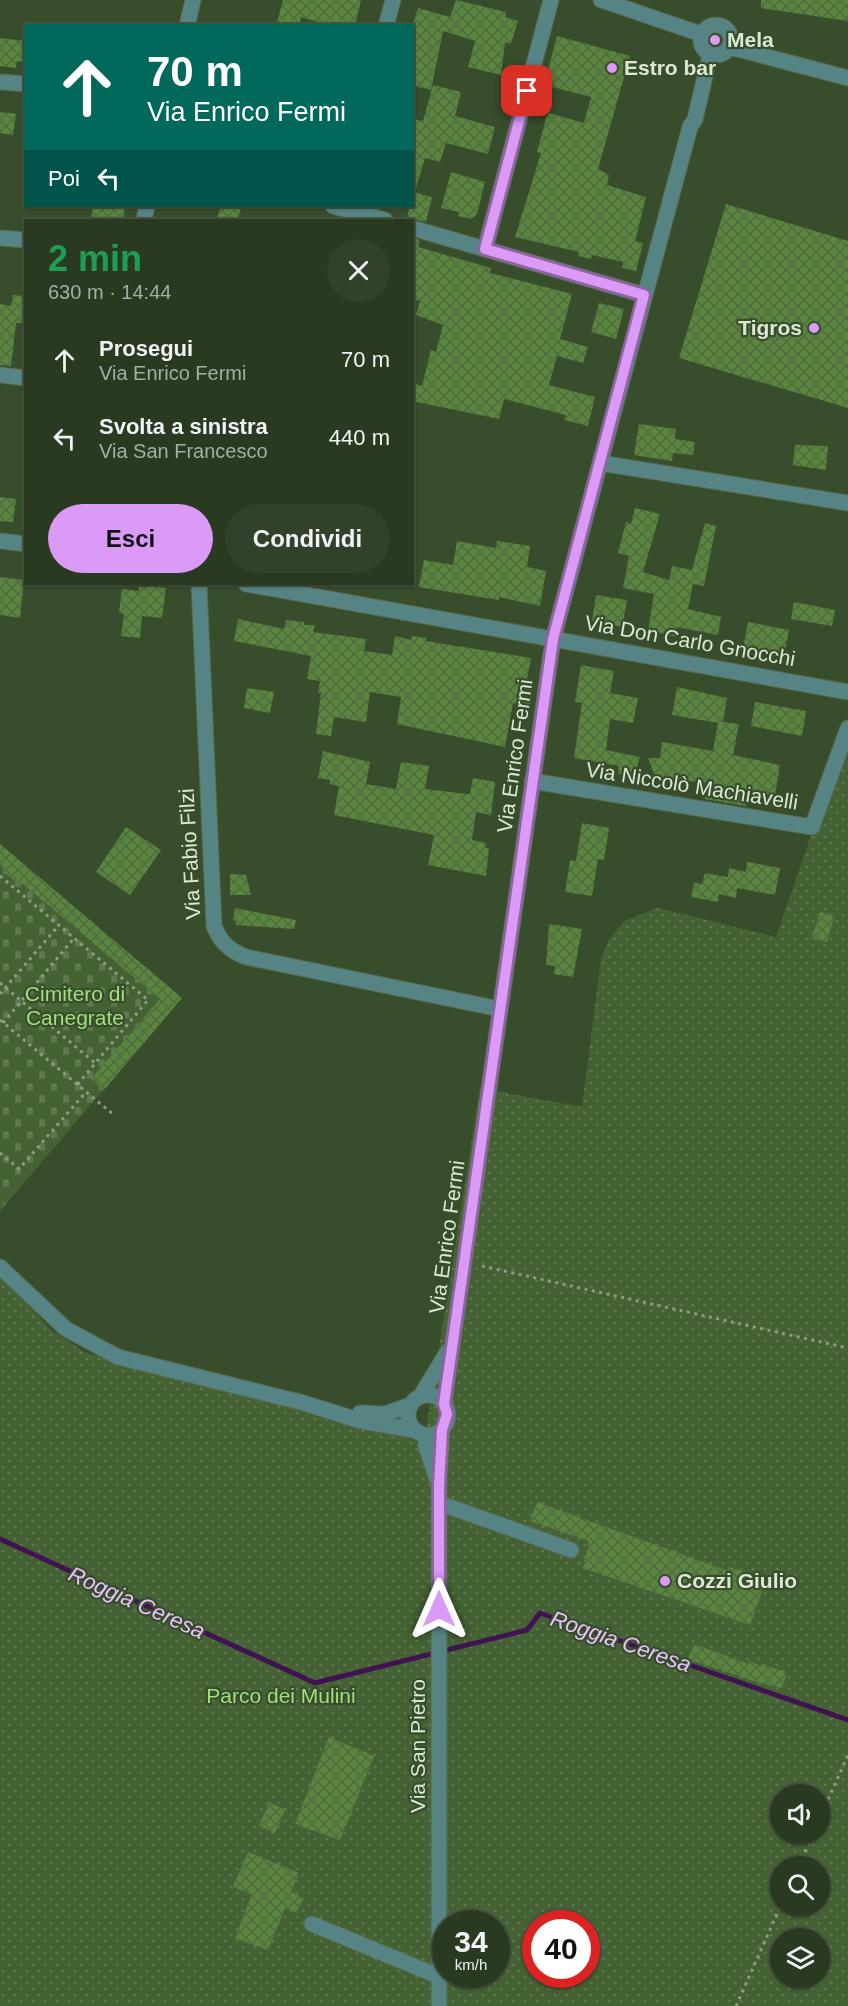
<!DOCTYPE html>
<html lang="it">
<meta charset="utf-8">
<style>
body{margin:0;font-family:Helvetica,sans-serif;background:#32412a;color:#f1f3f6;height:100vh;display:flex;flex-direction:column;font-size:22px;white-space:nowrap}
*{box-sizing:border-box;margin:0}
p{font-size:20px;color:#a5ada5}
.icon{flex:none;width:33px;height:33px;fill:none;stroke:currentColor;stroke-width:2;stroke-linecap:round;stroke-linejoin:round}
.map{position:relative;flex:1;overflow:hidden}
.panel{position:absolute;left:24px;top:219px;width:390px;height:366px;display:flex;flex-direction:column;background:#2a3a21;border-radius:0px;box-shadow:0 2px 4px #0004,0 0 0 2px #46543f}
.panel>*{flex:none}
.guide{position:absolute;left:24px;top:24px;width:390px;height:183px;border-radius:0px;box-shadow:0 2px 4px #0004,0 0 0 2px #46543f;background:#00695c;color:#fff;overflow:hidden}
.controls{position:absolute;left:770px;top:1784px;display:grid;gap:12px}
.controls a{display:grid;place-items:center;width:60px;height:60px;border-radius:50%;background:#2a3a21;box-shadow:0 2px 4px #0004,0 0 0 2px #46543f;font-size:30px}
.speed{position:absolute;left:432px;top:1910px;display:flex;gap:12px;font-size:30px;font-weight:700;text-align:center}
.speed>*{display:grid;place-content:center;width:78px;height:78px;border-radius:50%;background:#2a3a21;box-shadow:0 2px 4px #0004,0 0 0 2px #46543f;line-height:1}
.speed small{font-size:15px;font-weight:400}
.speed .limit{border:9px solid #d22;background:#fff;color:#111}
.pin{position:absolute;display:grid;place-items:center;width:51px;height:51px;color:#fff;margin:-26px;border-radius:12px;box-shadow:0 3px 9px #0006}
.me{position:absolute;width:66px;margin:-33px;rotate:0deg;stroke-linejoin:round;filter:drop-shadow(0 0 4px #0008)}
.turn{display:flex;align-items:center;gap:21px;height:126px;padding:0 24px;font-size:27px}
.turn .icon{width:78px;height:78px;stroke-width:2.5}
.turn b{display:block;font-size:42px;line-height:51px}
.then{display:flex;align-items:center;height:57px;padding:0 24px;background:#0003;gap:12px;font-size:22px}
.round{display:grid;place-items:center;flex:none;width:63px;height:63px;border-radius:32px;background:#32412a}
.overview{display:flex;align-items:center;justify-content:space-between;height:102px;padding:0 24px}
h1{font-size:36px;font-weight:700;line-height:45px;color:#1e9e55}
.cta{display:flex;gap:12px;margin-top:auto;padding:12px 24px}
.cta a{flex:1;height:69px;border-radius:36px;background:#da9af6;color:#111;font-size:24px;font-weight:700;line-height:69px;text-align:center}
.cta a+a{background:#32412a;color:#f1f3f6}
ul{padding:0;list-style:none}
li{display:flex;align-items:center;gap:18px;height:78px;padding:0 24px}
li div{flex:1}
li b{display:block;font-size:22px}
li em{font-style:normal}
.map>svg:first-child{display:block}
.cemetery{fill:url(#cemetery-stones)}
.park{fill:url(#park-dots);fill-rule:evenodd}
.lines{fill:none;stroke-linecap:round;stroke-linejoin:round}
.stream{stroke:#401352;stroke-width:5}
.building{fill:url(#building-cross-hatch)}
.minor-casing{stroke:#55694a;stroke-width:17}
.path{stroke:#8c9d83;stroke-width:3;stroke-dasharray:3 4.5;stroke-linecap:butt}
.minor{stroke:#568484;stroke-width:15}
.route-casing{stroke:#8e64a0;stroke-width:15}
.route{stroke:#da9af6;stroke-width:10}
.poi-dot{fill:#da9af6;stroke:#384d2c;stroke-width:2}
.labels{text-anchor:middle;stroke-width:4.5;stroke-linejoin:round;paint-order:stroke}
.poi-label{font-size:21px;font-weight:bold;fill:#dbe8d4;stroke:#384d2c;text-anchor:start}
.street-label{font-size:21px;fill:#dbe8d4;stroke:#384d2c}
.park-label{font-size:21px;fill:#a1df7d;stroke:#384d2c}
.water-label{font-size:22px;font-style:italic;fill:#e9c3fb;stroke:#384d2c}
</style>
<div class="map">
<svg width="848" height="2006" viewBox="0 0 848 2006">
<defs>
<pattern id="cemetery-stones" width="16" height="16" patternUnits="userSpaceOnUse" patternTransform="scale(1.5)"><rect width="16" height="16" fill="#456234"/><path d="M2 7V4a2 2 0 0 1 4 0v3zM10 15v-3a2 2 0 0 1 4 0v3z" fill="#5f7850"/></pattern>
<pattern id="park-dots" width="8" height="8" patternUnits="userSpaceOnUse" patternTransform="scale(1.5)"><rect width="8" height="8" fill="#456234"/><path d="M2 2h.1M6 6h.1" fill="none" stroke="#5f7850" stroke-width="1.8" stroke-linecap="round"/></pattern>
<pattern id="building-cross-hatch" width="8" height="8" patternUnits="userSpaceOnUse" patternTransform="scale(1.5)"><rect width="8" height="8" fill="#59853e"/><path d="M0 0l8 8M0 8l8-8" fill="none" stroke="#506c3f"/></pattern>
</defs>
<rect width="100%" height="100%" fill="#384d2c"/>
<!-- cemetery -->
<path class="cemetery" d="M0,844L182,998L0,1211Z"/>
<!-- park -->
<path class="park" d="M848,728V2006H0V1275L51,1330L86,1353L424,1442L480,1088L582,1107L601,958L609,940L624,921L658,908L776,937ZM780,1794H819V1833H780ZM780,1866H819V1905H780ZM446,1923H496V1974H446ZM536,1923H586V1974H536ZM780,1938H819V1977H780Z"/>
<g class="lines">
<!-- stream -->
<path class="stream" d="M0,1539L315,1683L527,1630L540,1613L848,1720"/>
</g>
<!-- building -->
<path class="building" d="M283,0H361L355,26H333L301,17L299,26H276Z
M456,0L506,12L505,17L518,21L511,44L505,42L501,75L468,67L475,41L443,31L431,90L412,85V27L418,8L450,17Z
M761,0H848V21L761,8Z
M557,36L630,56L598,169L609,175L607,185L646,197L635,241L643,243L636,271L622,268L623,262L592,255L591,259L578,256L579,252L515,237L541,153L537,152L546,118L549,113L584,123L591,97L544,85Z
M0,38L26,41V62L17,61L16,68L0,66Z
M433,85L461,92L455,116L495,127L488,154L446,143L440,162L425,158L416,188L412,187V119L423,121Z
M0,112L16,114L13,135L0,133Z
M451,172L485,182L477,214L471,219L458,216L459,212L441,208Z
M414,192L432,197L426,222L414,219L406,220Z
M726,204L848,241V408L679,358Z
M93,206H125L123,220H91Z
M221,206H242L237,220H216Z
M412,238L420,240L418,247L491,268L490,273L572,294L560,339L588,347L583,363L557,356L549,385L595,397L588,426L564,420L566,415L504,399L499,419L412,401V383L422,386L431,350L436,352L443,325L416,315L420,301L412,299Z
M13,295L26,296L23,323H16L11,366L0,365V304L11,306Z
M599,303L624,309L616,339L591,332Z
M639,424L676,429L675,439L695,442L693,455L673,453L672,461L634,455Z
M795,445L828,446L826,470L793,465Z
M0,497L16,499L13,522L0,521Z
M635,508L660,514L643,572L669,580L672,566L692,570L705,523L716,526L704,586L693,584L688,609L721,617L718,635L677,627L676,637L648,630L654,594L623,588L629,556L618,553L626,522L631,524Z
M457,541L496,548L497,541L530,546L527,567L546,571L540,606L499,597V600L419,587L424,560L453,565Z
M0,577L24,580L20,618L0,615Z
M139,585L166,588L162,618L142,616L140,638L121,636L124,614L119,613L122,589L139,591Z
M596,595L627,600L622,627L592,621Z
M794,602L835,610L832,626L791,619Z
M238,619L284,629L286,620L304,622V625H315L313,632L366,639L364,651L392,655L395,636L411,640L412,636L426,638V641L531,658L526,684L533,686L530,706L513,703L505,747L397,724L401,697L370,692L366,722L334,717L331,736L316,734L321,693H318L320,681L307,679L311,656L234,641Z
M748,622L789,630L784,656L743,649Z
M581,665L614,671L610,693L638,698L633,723L610,719L606,750L640,757L634,777L618,774L619,766L574,758L582,703L575,702Z
M677,687L727,698L723,722L739,724L733,755L780,765L775,795L748,791L746,806L705,799L708,783L656,778L648,758H660L662,742L713,751L718,723L672,715Z
M247,688L274,692L270,713L244,708Z
M755,702L806,711L802,736L751,726Z
M323,751L370,762L366,784L396,789L401,762L429,766L425,789L467,794H470L473,778L495,782L491,815L476,812L472,840L486,843L485,848H489L486,876L428,865L434,835L334,815L339,786L330,784V780L318,778Z
M582,823L609,828L604,860L598,859L592,896L565,892L570,860L576,861Z
M126,827L161,850L130,895L96,872Z
M0,844L182,998L104,1090L91,1079L160,999L17,879L15,881L4,872L6,870L0,865Z
M747,862L780,868L775,895L737,888L736,898L719,894L718,902L691,897L694,883L702,884L705,873L728,877L729,868L746,872Z
M230,874L246,875L251,895H230Z
M235,908L296,920L294,929L236,925V921L233,920Z
M820,912L834,916L827,942L812,939Z
M549,924L582,929L573,977L554,974L555,966L546,965Z
M537,1502L728,1571L729,1567L754,1575L753,1578L765,1583L750,1625L583,1568L589,1541L530,1521Z
M694,1644L748,1664L749,1661L761,1666L762,1664L787,1673L782,1688L756,1682L688,1659Z
M329,1737L374,1756L340,1840L295,1824Z
M269,1802L285,1810L275,1833L259,1826Z
M248,1852L299,1873L291,1892L303,1898L297,1913L285,1908L268,1950L235,1938L252,1894L233,1887Z"/>
<g class="lines">
<defs>
<path id="minor" d="M601,0L701,34
M701 40a15 15 0 1 1 30 0a15 15 0 1 1-30 0Z
M187,26L193,0
M386,26L393,0
M730,47L848,78
M0,82L26,84
M333,206L385,220
M144,220L147,206
M412,228L644,295
M0,238L26,240
M485,249L551,0
M0,375L26,378
M600,463L848,503
M0,541L26,544
M199,584L214,926C220,942 230,951 246,957L500,1009
M246,584L848,692
M532,781L812,827L848,728
M0,1267L66,1329L118,1357L304,1403L361,1421L414,1430
M408 1415a20 20 0 1 1 40 0a20 20 0 1 1-40 0Z
M420,1397L448,1351
M444,1404L553,639L690,127L695,119L710,55
M360,1413L385,1414L410,1405
M426,1435V1447L436,1477
M439,1503L571,1550
M312,1924L438,1976
M439,2006V1486L442,1430"/>
</defs>
<!-- minor casing -->
<use href="#minor" class="minor-casing"/>
<!-- path -->
<path class="path" d="M0,876L148,1000L77,1085
M0,983L95,1063
M0,994L59,925
M0,1020L114,1115
M3,1023L74,938
M0,1153L19,1169L86,1092
M482,1266L848,1348
M819,1820L848,1755
M799,1866L813,1833
M736,2006L781,1905"/>
<!-- minor -->
<use href="#minor" class="minor"/>
</g>
<g class="lines">
<defs>
<path id="route" d="M439,1609V1486L442,1430L447,1414L444,1404L553,639L644,295L485,249L527,91"/>
</defs>
<!-- route casing -->
<use href="#route" class="route-casing"/>
<!-- route -->
<use href="#route" class="route"/>
</g>
<!-- markers -->
<g class="poi-dot">
<circle cx="715" cy="40" r="6"/>
<circle cx="612" cy="68" r="6"/>
<circle cx="814" cy="328" r="6"/>
<circle cx="665" cy="1581" r="6"/>
</g>
<g class="labels">
<!-- poi labels -->
<g class="poi-label">
<text x="727" y="47">Mela</text>
<text x="624" y="75">Estro bar</text>
<text x="802" y="335" text-anchor="end">Tigros</text>
<text x="677" y="1588">Cozzi Giulio</text>
</g>
<!-- street labels -->
<g class="street-label">
<text transform="translate(690 641) rotate(10)" y="7">Via Don Carlo Gnocchi</text>
<text transform="translate(515 756) rotate(-82)" y="7">Via Enrico Fermi</text>
<text transform="translate(692 786) rotate(9)" y="7">Via Niccolò Machiavelli</text>
<text transform="translate(190 854) rotate(-93)" y="7">Via Fabio Filzi</text>
<text transform="translate(447 1237) rotate(-82)" y="7">Via Enrico Fermi</text>
<text transform="translate(418 1746) rotate(-90)" y="7">Via San Pietro</text>
</g>
<!-- park labels -->
<g class="park-label">
<text x="75" y="1001">Cimitero di<tspan x="75" dy="24">Canegrate</tspan></text>
<text x="281" y="1703">Parco dei Mulini</text>
</g>
<!-- water labels -->
<g class="water-label">
<text transform="translate(137 1602) rotate(24)" y="8">Roggia Ceresa</text>
<text transform="translate(621 1641) rotate(19)" y="8">Roggia Ceresa</text>
</g>
</g>
</svg>
<div class="controls">
<a><svg class="icon" aria-label="sound" viewBox="0 0 24 24"><path d="M4 9h4l5-4v14l-5-4H4zM17 9q2 3 0 6"/></svg></a>
<a><svg class="icon" aria-label="search" viewBox="0 0 24 24"><circle cx="10" cy="10" r="6"/><path d="M15 15l6 6"/></svg></a>
<a><svg class="icon" aria-label="layers" viewBox="0 0 24 24"><path d="M12 4l9 5-9 5-9-5zM3 14l9 5 9-5"/></svg></a>
</div>
<div class="speed"><div>34<small>km/h</small></div><div class="limit">40</div></div>
<div class="pin" style="left:527px;top:91px;background:#d93025"><svg class="icon" aria-label="arrive" viewBox="0 0 24 24"><path d="M6 21V4h12l-3 4 3 4H6"/></svg></div>
<svg class="me" style="left:439px;top:1609px" viewBox="-20 -20 40 40"><path d="M0-17L14 15 0 8-14 15z" fill="#da9af6" stroke="#fff" stroke-width="4"/></svg>
<div class="guide">
<div class="turn"><svg class="icon" aria-label="ahead" viewBox="0 0 24 24"><path d="M12 20V5M6 11l6-6 6 6"/></svg><div><b>70 m</b>Via Enrico Fermi</div></div>
<div class="then">Poi<svg class="icon" aria-label="left" viewBox="0 0 24 24"><path d="M17 20v-9H6M10 6l-5 5 5 5"/></svg></div>
</div>
<section class="panel">
<div class="overview"><div><h1>2 min</h1><p>630 m · 14:44</p></div><a class="round"><svg class="icon" aria-label="close" viewBox="0 0 24 24"><path d="M6 6l12 12M18 6L6 18"/></svg></a></div>
<ul>
<li><svg class="icon" aria-label="ahead" viewBox="0 0 24 24"><path d="M12 20V5M6 11l6-6 6 6"/></svg><div><b>Prosegui</b><p>Via Enrico Fermi</p></div><em>70 m</em></li>
<li><svg class="icon" aria-label="left" viewBox="0 0 24 24"><path d="M17 20v-9H6M10 6l-5 5 5 5"/></svg><div><b>Svolta a sinistra</b><p>Via San Francesco</p></div><em>440 m</em></li>
</ul>
<div class="cta"><a>Esci</a><a>Condividi</a></div>
</section>
</div>
